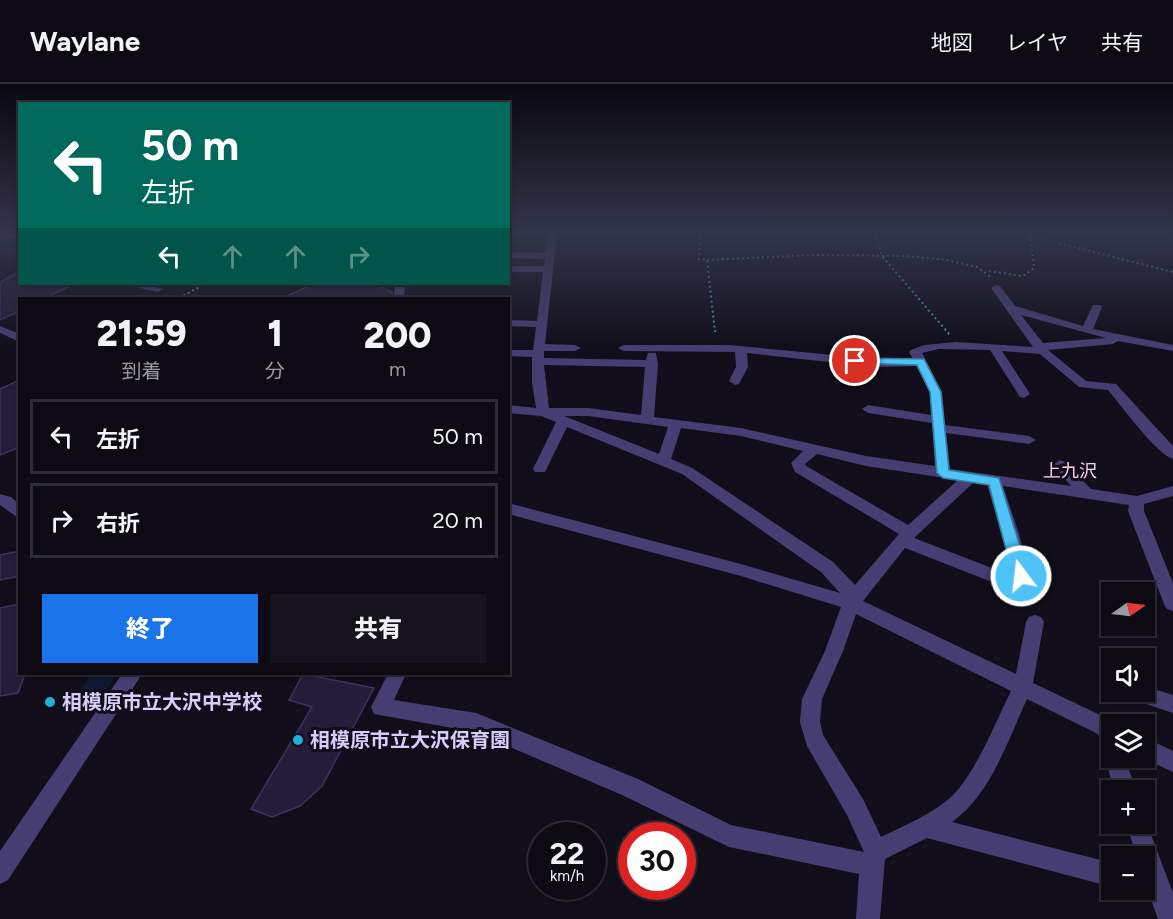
<!DOCTYPE html>
<html lang="ja">
<meta charset="utf-8">
<style>
body{margin:0;font-family:Figtree,"Noto Sans JP",sans-serif;background:#16131d;color:#f1f3f6;height:100vh;display:flex;flex-direction:column;font-size:22px;white-space:nowrap}
*{box-sizing:border-box;margin:0}
p{font-size:20px;color:#9a9aa0}
.icon{flex:none;width:33px;height:33px;fill:none;stroke:currentColor;stroke-width:2;stroke-linecap:round;stroke-linejoin:round}
.map{position:relative;flex:1;overflow:hidden}
.panel{position:absolute;left:18px;top:213px;width:492px;height:378px;display:flex;flex-direction:column;background:#0d0a14;border-radius:0px;box-shadow:0 2px 4px #0004,0 0 0 2px #2d2b34}
.panel>*{flex:none}
.hud{position:absolute;left:18px;top:18px;width:492px;height:183px;border-radius:0px;box-shadow:0 2px 4px #0004,0 0 0 2px #2d2b34;background:#00695c;color:#fff;overflow:hidden}
.needle{width:39px;rotate:76deg}
.tools{position:absolute;left:1101px;top:498px;display:grid;gap:12px}
.tools a{display:grid;place-items:center;width:54px;height:54px;border-radius:0px;background:#0d0a14;box-shadow:0 2px 4px #0004,0 0 0 2px #2d2b34;font-size:30px}
.speed{position:absolute;left:528px;top:738px;display:flex;gap:12px;font-size:30px;font-weight:700;text-align:center}
.speed>*{display:grid;place-content:center;width:78px;height:78px;border-radius:50%;background:#0d0a14;box-shadow:0 2px 4px #0004,0 0 0 2px #2d2b34;line-height:1}
.speed small{font-size:15px;font-weight:400}
.speed .limit{border:9px solid #d22;background:#fff;color:#111}
.pin{position:absolute;display:grid;place-items:center;width:51px;height:51px;color:#fff;margin:-26px;border:3px solid #fff;border-radius:50%;box-shadow:0 2px 6px #0007}
.me{position:absolute;width:66px;margin:-33px;rotate:345deg;stroke-linejoin:round;filter:drop-shadow(0 0 4px #0008)}
.turn{display:flex;align-items:center;gap:21px;height:126px;padding:0 24px;font-size:27px}
.turn .icon{width:78px;height:78px;stroke-width:2.5}
.turn b{display:block;font-size:42px;line-height:51px}
.lanes{display:flex;align-items:center;height:57px;padding:0 24px;background:#0003;justify-content:center;gap:30px;direction:ltr}
.lanes .off{opacity:.35}
.eta{display:flex;justify-content:space-evenly;align-items:center;height:102px;text-align:center}
.eta b{font-size:36px;font-weight:800;line-height:42px}
.primary-button{display:flex;gap:12px;margin-top:auto;padding:12px 24px}
.primary-button a{flex:1;height:69px;border-radius:0px;background:#1a73e8;color:#fff;font-size:24px;font-weight:800;line-height:69px;text-align:center}
.primary-button a+a{background:#16131d;color:#f1f3f6}
ul{padding:0;list-style:none}
li{display:flex;align-items:center;gap:18px;height:75px;margin:0 12px 9px;padding:0 12px;border:3px solid #2d2b34;border-radius:0px}
li div{flex:1}
li b{display:block;font-size:22px}
li em{font-style:normal}
header{display:flex;align-items:center;gap:36px;box-sizing:border-box;height:84px;padding:0 30px;background:#0d0a14;border-bottom:2px solid #2d2b34}
header strong{font-size:28px}
nav{display:flex;gap:33px;margin-inline-start:auto;font-size:21px}
.map>svg:first-child{display:block}
.water{fill:#0e1832}
.building{fill:#241c38;stroke:#3f3161;stroke-width:1.5}
.lines{fill:none;stroke-linecap:round;stroke-linejoin:round}
.path{stroke:#3c9a9d;stroke-width:2;stroke-dasharray:2 3;stroke-linecap:butt}
.minor{fill:#463e73;fill-rule:evenodd}
.route{fill:#4fc3f7;stroke:#337fa1;stroke-width:1.5}
.poi-dot{fill:#1eb0d3;stroke:#110d1a;stroke-width:2}
.labels{text-anchor:middle;stroke-width:6;stroke-linejoin:round;paint-order:stroke}
.neighbourhood-label{font-size:18px;fill:#f8cfe5;stroke:#110d1a}
.near-poi-label{font-size:20px;font-weight:bold;fill:#d6cdf8;stroke:#110d1a;text-anchor:start}
</style>
<header>
<strong>Waylane</strong>
<nav><a>地図</a><a>レイヤ</a><a>共有</a></nav>
</header>
<div class="map">
<svg width="1173" height="835" viewBox="0 0 1173 835">
<rect width="100%" height="100%" fill="#110d1a"/>
<!-- water -->
<path class="water" d="M85,590H114L116,591L103,610L80,607L91,591Z"/>
<!-- building -->
<path class="building" d="M20,187V200H75L44,214H20V227L0,236V198Z
M313,200H375L392,208V214H283Z
M20,296V363L0,371V305Z
M20,467V492L0,496V471Z
M20,520V590H25L18,609L0,612V524Z
M303,590L374,604L322,702L300,722L272,733L251,725L312,623L289,616Z"/>
<g class="lines">
<!-- path -->
<path class="path" d="M700,149L699,175L707,176L715,248
M875,149L882,172L950,251
M1030,152L1173,188
M707,176L811,171L906,172L947,176L977,183L992,194
M989,187L1023,192L1034,184L1031,154L1019,149
M179,214L205,200"/>
<!-- minor -->
<path class="minor" d="M11,149H20V152L0,157V151Z
M549,149H557L545,260L575,261L581,264L575,267H544V274L646,276L648,269H656L658,280L654,333L741,344L866,372L935,382L932,339L868,329L862,325L868,321L931,331L930,308L916,282L875,283L747,269L748,283L739,300L735,301L729,297L736,283L735,268L624,267L618,264L624,261H729L875,275H913L909,268L911,266L924,261L956,258L1033,263L991,204L996,201L1000,202L1015,222L1083,242L1093,221H1101L1102,223L1093,245L1173,261V267L1118,257L1113,260L1048,266L1086,297L1116,300L1173,362V375C1156,370 1121,321 1108,306L1079,303L1040,270L1002,267L1030,310L1024,314L1020,313L990,266L939,265L922,269L942,308L945,341L1029,352L1036,356L1029,360L946,349L950,385L1071,402L1053,381L1060,376L1065,378L1091,405L1137,412L1173,402V412L1144,420V427L1173,499V527L1167,525L1164,520L1128,427L1129,421L1003,402C1009,422 1034,484 1025,501L1010,505L905,464L863,517L1016,590L1026,538L1029,533L1035,531L1041,533L1044,538L1033,599L1119,640H1112V674H1125L1136,706H1114L1105,674L1106,671L1098,650L1027,615C1007,658 991,710 952,738L1112,779V803L927,754L885,775L880,835H856L859,790L729,763L622,711L475,648L374,630L371,623L388,590H406L394,616L476,629L638,695L731,741L864,768L847,731L807,662L800,638L802,615L825,567L841,523L741,492L508,430V419L741,480L840,509L821,488L682,390L567,343L545,388H535L533,385L556,338L541,332L508,329V321L536,324L532,299V273L508,272V266H533L536,243L508,242V236L537,237L543,188H508V182H544L545,175L508,174V168L546,169ZM1021,231L1106,254L1043,259ZM544,281L645,283L641,331L588,324H549ZM564,332H588L668,343L659,370ZM681,344L741,352L803,367L791,379L795,388L899,450L855,501L833,478L692,384L671,375ZM817,370L866,382L958,396L908,441L806,382L805,380ZM974,398L987,400L1009,477L1010,491L914,454ZM856,530L1011,607C995,639 978,684 954,710C935,729 905,741 881,753L863,715L823,651L820,638L822,615L843,567Z
M123,200H143L163,205L158,208Z
M395,200H405L404,214H394Z
M0,242L20,250V258L0,249Z
M0,410L11,413L20,421V435L0,421Z
M122,590H142L8,796L0,800V767Z
M1144,602L1173,611V629L1137,617L1134,611L1136,608H1144Z
M1144,653L1173,667V688L1143,674Z
M1144,732L1173,809V835H1158L1144,796V772H1137L1126,740H1144Z"/>
</g>
<!-- sky -->
<linearGradient id="sky" x2="0" y2="1"><stop stop-color="#09070e"/><stop offset="0.56" stop-color="#323549"/><stop offset="1" stop-color="#323549" stop-opacity="0"/></linearGradient>
<rect width="1173" height="266" fill="url(#sky)"/>
<!-- route -->
<path class="route" d="M855,274L924,275L941,308L949,386L999,394L1029,492L1026,496H1016L1013,492L989,401L943,394L937,389L930,308L917,281L851,279V275Z"/>
<!-- markers -->
<g class="poi-dot">
<circle cx="50" cy="618" r="6"/>
<circle cx="298" cy="656" r="6"/>
</g>
<g class="labels">
<!-- neighbourhood labels -->
<g class="neighbourhood-label">
<text x="1070" y="393">上九沢</text>
</g>
<!-- near-poi labels -->
<g class="near-poi-label">
<text x="62" y="625">相模原市立大沢中学校</text>
<text x="310" y="663">相模原市立大沢保育園</text>
</g>
</g>
</svg>
<div class="tools">
<a><svg class="needle" viewBox="-14 -14 28 28"><path d="M0-13l5 13h-10z" fill="#e53935"/><path d="M0 13l5-13h-10z" fill="#9a9aa0"/></svg></a>
<a><svg class="icon" aria-label="sound" viewBox="0 0 24 24"><path d="M4 9h4l5-4v14l-5-4H4zM17 9q2 3 0 6"/></svg></a>
<a><svg class="icon" aria-label="layers" viewBox="0 0 24 24"><path d="M12 4l9 5-9 5-9-5zM3 14l9 5 9-5"/></svg></a>
<a>+</a>
<a>−</a>
</div>
<div class="speed"><div>22<small>km/h</small></div><div class="limit">30</div></div>
<div class="pin" style="left:855px;top:277px;background:#d93025"><svg class="icon" aria-label="arrive" viewBox="0 0 24 24"><path d="M6 21V4h12l-3 4 3 4H6"/></svg></div>
<svg class="me" style="left:1021px;top:492px" viewBox="-20 -20 40 40"><circle r="17" fill="#4fc3f7" stroke="#fff" stroke-width="3"/><path d="M0-11L8 9 0 5-8 9z" fill="#fff"/></svg>
<div class="hud">
<div class="turn"><svg class="icon" aria-label="left" viewBox="0 0 24 24"><path d="M17 20v-9H6M10 6l-5 5 5 5"/></svg><div><b>50 m</b>左折</div></div>
<div class="lanes"><svg class="icon" aria-label="left" viewBox="0 0 24 24"><path d="M17 20v-9H6M10 6l-5 5 5 5"/></svg><svg class="icon off" aria-label="ahead" viewBox="0 0 24 24"><path d="M12 20V5M6 11l6-6 6 6"/></svg><svg class="icon off" aria-label="ahead" viewBox="0 0 24 24"><path d="M12 20V5M6 11l6-6 6 6"/></svg><svg class="icon off" aria-label="right" viewBox="0 0 24 24"><path d="M7 20v-9h11M14 6l5 5-5 5"/></svg></div>
</div>
<section class="panel">
<div class="eta">
<div><b>21:59</b><p>到着</p></div>
<div><b>1</b><p>分</p></div>
<div><b>200</b><p>m</p></div>
</div>
<ul>
<li><svg class="icon" aria-label="left" viewBox="0 0 24 24"><path d="M17 20v-9H6M10 6l-5 5 5 5"/></svg><div><b>左折</b></div><em>50 m</em></li>
<li><svg class="icon" aria-label="right" viewBox="0 0 24 24"><path d="M7 20v-9h11M14 6l5 5-5 5"/></svg><div><b>右折</b></div><em>20 m</em></li>
</ul>
<div class="primary-button"><a>終了</a><a>共有</a></div>
</section>
</div>
